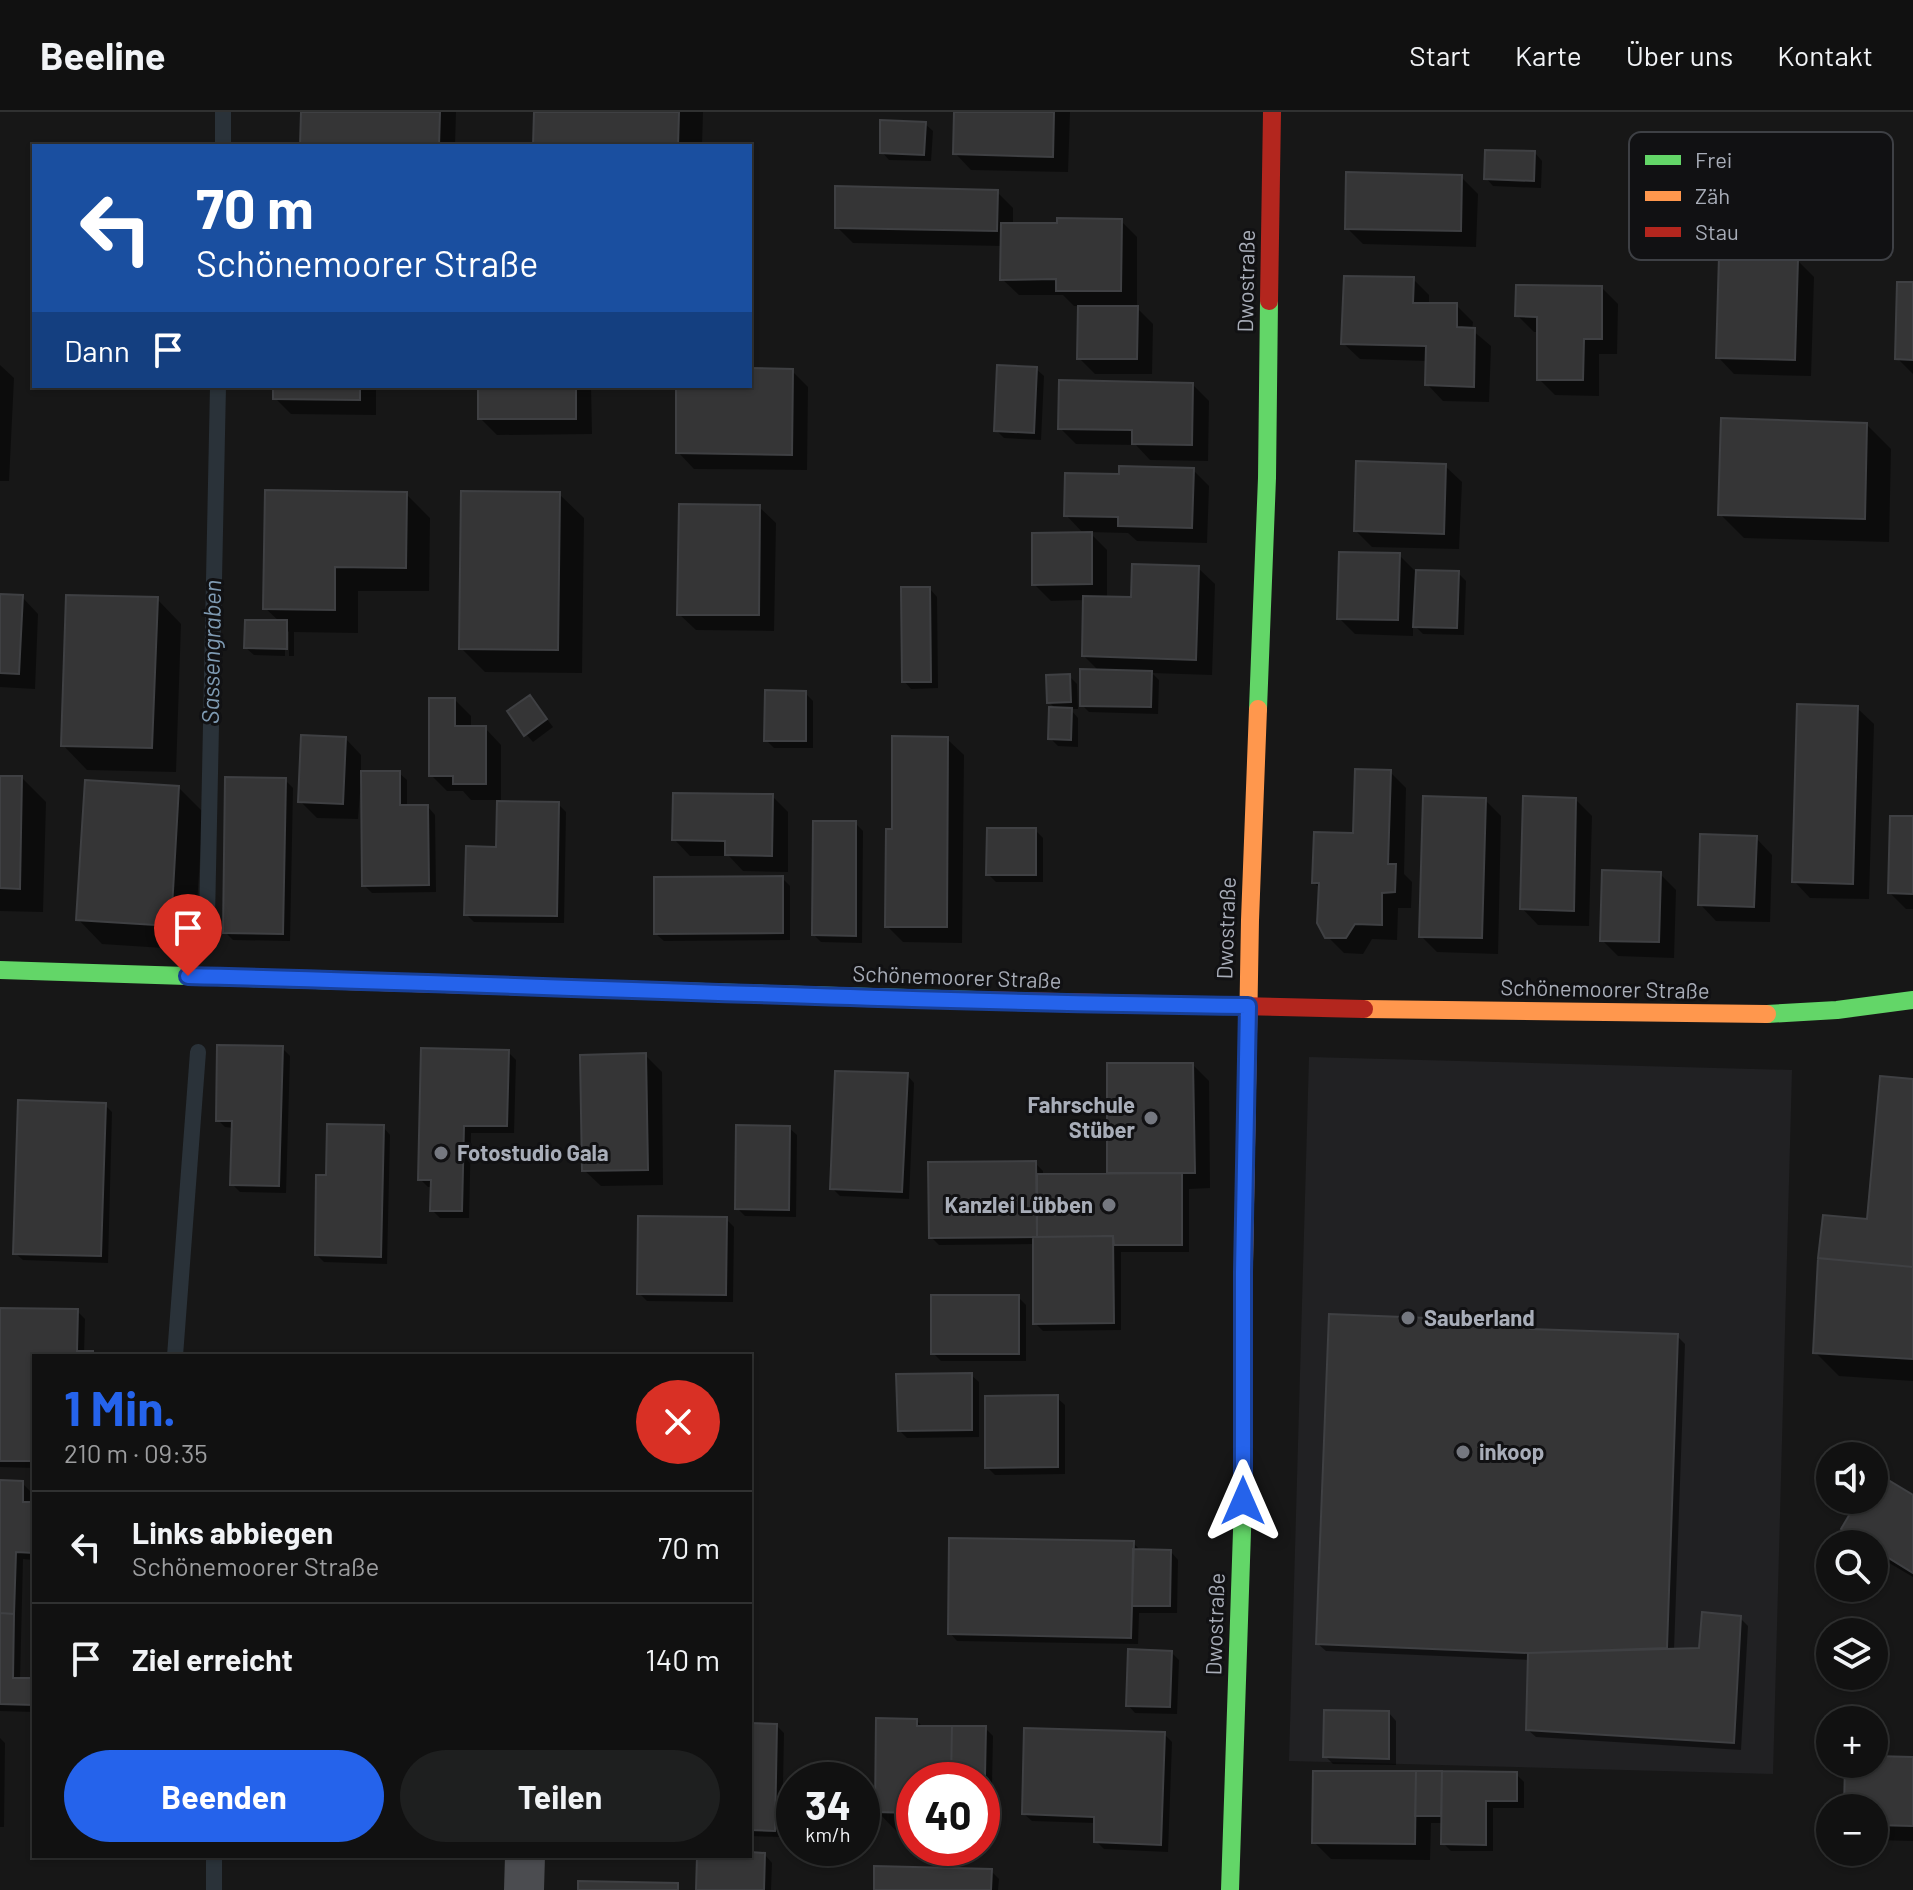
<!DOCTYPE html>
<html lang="de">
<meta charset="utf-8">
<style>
body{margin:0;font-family:Barlow,sans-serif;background:#1e1f1f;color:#f1f3f6;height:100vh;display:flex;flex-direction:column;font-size:30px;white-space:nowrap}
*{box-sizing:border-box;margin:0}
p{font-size:26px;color:#9c9d9f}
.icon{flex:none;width:44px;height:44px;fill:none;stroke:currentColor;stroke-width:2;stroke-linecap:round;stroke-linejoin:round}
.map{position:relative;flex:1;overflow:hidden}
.details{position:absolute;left:32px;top:1242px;width:720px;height:504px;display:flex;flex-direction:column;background:#111;border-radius:0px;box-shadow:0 2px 6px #0004,0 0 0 2px #303131}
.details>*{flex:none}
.banner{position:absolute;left:32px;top:32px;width:720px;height:244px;border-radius:0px;box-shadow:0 2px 6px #0004,0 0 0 2px #303131;background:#1a4fa0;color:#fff;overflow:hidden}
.tools{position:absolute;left:1816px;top:1330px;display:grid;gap:16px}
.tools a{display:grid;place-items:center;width:72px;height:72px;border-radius:50%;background:#111;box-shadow:0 2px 6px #0004,0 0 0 2px #303131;font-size:40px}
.speed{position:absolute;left:776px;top:1650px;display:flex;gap:16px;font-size:40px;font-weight:700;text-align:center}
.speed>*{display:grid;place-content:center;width:104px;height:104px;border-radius:50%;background:#111;box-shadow:0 2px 6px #0004,0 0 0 2px #303131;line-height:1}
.speed small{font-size:20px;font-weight:400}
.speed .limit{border:12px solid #d22;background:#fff;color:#111}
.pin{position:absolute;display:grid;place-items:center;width:68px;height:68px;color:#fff;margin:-82px -34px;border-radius:50% 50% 50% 0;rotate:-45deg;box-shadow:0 0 8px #0007}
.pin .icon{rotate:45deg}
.me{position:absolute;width:88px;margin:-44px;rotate:0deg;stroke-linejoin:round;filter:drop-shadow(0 0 6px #0008)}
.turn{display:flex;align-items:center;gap:28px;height:168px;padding:0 32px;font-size:36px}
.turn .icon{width:104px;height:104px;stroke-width:2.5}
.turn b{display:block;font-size:56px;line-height:68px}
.then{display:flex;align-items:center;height:76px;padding:0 32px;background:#0003;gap:16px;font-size:30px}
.round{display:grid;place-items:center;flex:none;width:84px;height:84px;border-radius:42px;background:#1e1f1f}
.headline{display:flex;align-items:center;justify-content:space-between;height:136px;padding:0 32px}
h1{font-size:48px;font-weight:700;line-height:60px;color:#2563eb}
.primary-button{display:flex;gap:16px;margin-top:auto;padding:16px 32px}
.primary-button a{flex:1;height:92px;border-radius:48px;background:#2563eb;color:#fff;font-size:32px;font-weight:700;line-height:92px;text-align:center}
.primary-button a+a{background:#1e1f1f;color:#f1f3f6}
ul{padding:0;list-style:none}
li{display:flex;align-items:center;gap:24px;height:112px;padding:0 32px;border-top:2px solid #303131}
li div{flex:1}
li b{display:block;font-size:30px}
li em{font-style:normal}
header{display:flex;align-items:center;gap:48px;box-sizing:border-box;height:112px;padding:0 40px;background:#111;border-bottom:2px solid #303131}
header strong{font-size:38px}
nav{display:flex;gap:44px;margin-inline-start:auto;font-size:28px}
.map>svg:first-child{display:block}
.built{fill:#212123}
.shadow{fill:#0007}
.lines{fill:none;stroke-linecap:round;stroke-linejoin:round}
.stream{stroke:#2a3239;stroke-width:16}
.building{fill:#353536;stroke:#3f4043;stroke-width:2}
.street{stroke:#4b4c50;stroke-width:40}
.fast{stroke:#63d668;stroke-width:18}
.slow{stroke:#ff974d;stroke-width:18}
.jam{stroke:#b3261e;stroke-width:18}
.route-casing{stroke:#184099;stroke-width:20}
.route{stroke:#2563eb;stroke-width:14}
.poi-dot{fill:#757880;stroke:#111113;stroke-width:3}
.labels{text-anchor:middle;stroke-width:6;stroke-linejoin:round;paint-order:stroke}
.street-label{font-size:22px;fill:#a8adb8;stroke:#111113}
.poi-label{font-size:22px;font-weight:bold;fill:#a8adb8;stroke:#111113;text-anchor:start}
.water-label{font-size:24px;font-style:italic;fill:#7f9bb3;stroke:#111113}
.key{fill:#111113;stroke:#3e4045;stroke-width:2}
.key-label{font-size:22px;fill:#a8adb8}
</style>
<header>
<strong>Beeline</strong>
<nav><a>Start</a><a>Karte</a><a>Über uns</a><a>Kontakt</a></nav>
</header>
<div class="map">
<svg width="1913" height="1778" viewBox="0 0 1913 1778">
<rect width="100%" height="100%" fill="#171717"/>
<!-- built -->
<path class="built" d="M1309,945L1792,958L1773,1662L1289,1649Z"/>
<!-- shadow -->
<path class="shadow" d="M303,0H456L455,34H302Z
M536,0H703L702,34H535Z
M956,0H1070L1068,60L971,58L955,41Z
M925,12L933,19L931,49L889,48L882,40Z
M1535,41L1542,49L1541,76L1493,74L1486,66Z
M1461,65L1478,82L1476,135L1363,132L1347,116Z
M997,80L1013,96V113L1121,109L1137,125V196L1153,212L1152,262H1095L1079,246L1080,194H1074L1063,183H1019L1002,167L1003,134L853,131L837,115Z
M1798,149L1814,165L1811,264L1734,262L1718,245Z
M1413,167L1429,183V193H1456L1473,210L1472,218L1491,234L1489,290L1443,289L1427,272V249L1360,247L1343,231Z
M1913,172V262L1897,246Z
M1602,176L1618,192L1617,242H1599V284L1555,283L1539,267V220H1534L1517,203Z
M0,253L14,266L9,369H0Z
M1036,257L1044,264L1041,328L1004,326L996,318Z
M750,258L792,259L808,275L807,358L694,357L678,340V274H750Z
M1193,273L1209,289L1208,349L1150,348L1136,333L1076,332L1060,316Z
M275,274H376V303L291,302L275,286Z
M480,274H591L592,322L497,323L480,306Z
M1867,313L1891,337L1889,430L1744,426L1720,402Z
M1445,354L1462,370L1459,437L1372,435L1356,419Z
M1193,358L1209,374L1207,431L1137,429L1128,421L1089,420L1107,438V486L1133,487L1198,456L1215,472L1212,563L1152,561L1159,568L1158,602L1089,600L1082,593L1100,560L1084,544L1085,488L1051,489L1034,472L1084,422L1066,403L1121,364Z
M406,382L430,406L429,479H358V521L294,520V544H289V520L285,516V544L254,543L246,536L280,510L265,496Z
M559,382L584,406L582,561L485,560L461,536Z
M759,395L776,411L774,519L696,518L679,502Z
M1399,443L1416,460L1458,461L1466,469L1464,523L1423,522L1413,512V524L1355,522L1339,506Z
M930,477L937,485L938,576L911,577L904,569Z
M0,484L22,485L38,502L35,577L0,575Z
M157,487L181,512L176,660L87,658L63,633Z
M1069,564L1077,572L1078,597H1070L1078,606V635L1058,634L1050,626L1056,597L1049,590Z
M805,581L813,589V636H774L766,628Z
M530,585L553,615L533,630L526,622Z
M455,588L471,604V616H485L501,633V691L558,692L566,700L564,811L474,810L466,802L498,737L499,688H471L463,679H447L431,663Z
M1857,596L1874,612L1869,787L1810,786L1794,769Z
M345,626L361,643V661H399L407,668V695H428L435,703L436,780L372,781L364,773L363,681H360L358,707L317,706L300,689Z
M947,627L964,643L962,831L903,830L887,814L894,719Z
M1390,660L1406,676L1404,762L1412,770L1411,796H1398L1397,828L1372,827L1363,842L1344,841L1327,824L1320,777L1314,770L1355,723Z
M0,666H22L46,690L43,800L0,799Z
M285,668L293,676L290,829L233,828L225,820Z
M179,676L203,700L194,838L102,832L78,807Z
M772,684L788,700V760L743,759L729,744H690L674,727Z
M1485,688L1501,704L1498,842L1437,840L1421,824Z
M1576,688L1592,704L1589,814L1538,813L1522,796Z
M1913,706V797H1906L1890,781Z
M855,711L863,719L862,831L821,830L814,823Z
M1035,718L1043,726V770H996L988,762Z
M1756,726L1772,743L1770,810L1716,809L1700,792Z
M1660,762L1676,778L1674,846L1618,844L1602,828Z
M782,766L790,774V828L664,829L656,822Z
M282,936L290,944L286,1081L240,1080L232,1072L233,1016L225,1015L218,1008Z
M508,940L516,948L514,1021H471L469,1106H440L432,1098L433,1075H428L420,1067Z
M645,943L662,960L663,1073L601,1074L584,1058Z
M1193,953L1209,969L1210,1076L1189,1077V1140H1121V1218L1043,1219L1035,1211V1132L939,1133L931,1125L1035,1051L1043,1059V1064L1112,1063L1109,1061Z
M907,963L914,971L909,1087L840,1084L832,1076Z
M1913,969V1269L1839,1264L1815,1240L1869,1109Z
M105,993L112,1000L108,1151L23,1148L15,1141Z
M383,1015L390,1023L387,1152L324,1150L317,1143L328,1065Z
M789,1016L797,1023L796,1105L745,1104L737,1096Z
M726,1107L734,1115L733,1190L647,1189L639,1181Z
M1018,1185L1026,1193V1249H941L933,1241Z
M0,1198L77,1199L85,1207L84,1241H92L95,1244H34V1356L0,1355Z
M1527,1212L1535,1219L1677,1224L1685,1232L1674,1538H1701L1740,1506L1748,1514L1741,1638L1536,1625L1528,1618L1529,1548L1326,1539L1318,1532Z
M971,1263L979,1270V1325L907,1326L900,1319Z
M1057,1286L1065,1293V1362L995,1363L987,1355Z
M1876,1363L1913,1385V1465L1874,1442V1432H1858L1843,1417L1861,1388H1874Z
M0,1370L22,1371L30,1379V1392L34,1393V1448L23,1447L20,1568H34V1600L0,1599Z
M1133,1431L1141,1439L1171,1440L1178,1448L1177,1501H1139L1138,1532L957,1529L950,1521Z
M1172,1541L1179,1548L1177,1602L1135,1601L1128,1593Z
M1389,1601L1396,1609V1653L1333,1652L1325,1644Z
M917,1609L924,1616H985L993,1624L991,1721H982V1668H914V1724H901L877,1699Z
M750,1613L777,1614L784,1621L782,1725L750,1724Z
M1164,1622L1172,1630L1168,1740L1104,1737L1096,1729V1711L1032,1709L1024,1702Z
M0,1626L5,1631L4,1715H0Z
M1874,1646L1913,1647V1729L1874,1728V1696H1846L1847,1652H1874Z
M1315,1661L1516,1662L1524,1670V1696H1493V1739H1451L1443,1731V1711H1431L1430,1748L1331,1747L1314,1730Z
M765,1743L772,1751L771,1778H698L699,1744Z
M991,1759L999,1767L998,1778H876Z"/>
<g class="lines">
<!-- stream -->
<path class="stream" d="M223,34V0
M207,807L218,274
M175,1244L198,940
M214,1778V1744"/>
</g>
<!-- building -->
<path class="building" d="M301,0H440L439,34H300Z
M534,0H679L678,34H533Z
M954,0H1054L1053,45L953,42Z
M880,8L926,10L924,43L880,41Z
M1485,38L1535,39L1534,69L1484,67Z
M1346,60L1462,63L1461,119L1345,117Z
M835,74L998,78L997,119L835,116Z
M1057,106L1122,107L1121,179H1056V167L1000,168L1001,111H1057Z
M1719,144L1798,147L1795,248L1716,246Z
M1344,164L1414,165L1413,191H1457V215L1475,216L1474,275L1425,273L1426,234L1341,232Z
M1897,170H1913V248L1895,247Z
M1516,173L1602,174V227H1584L1583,268H1537V205L1515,204Z
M1078,194H1138L1137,247H1077Z
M997,253L1037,255L1034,321L994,319Z
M750,256L793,257L792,343L676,341V274H750Z
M1059,268L1193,271L1192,333L1132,332V318L1058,317Z
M273,274H360V288L273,287Z
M478,274H576V307H478Z
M1721,306L1867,311L1865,407L1718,403Z
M1356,349L1446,352L1444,422L1354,419Z
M1119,354L1194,356L1192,416L1118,414V405L1064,404L1065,361L1119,362Z
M265,378L407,380L406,456L335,455V498L263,497Z
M461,379L560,380L558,538L459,537Z
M679,392L760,393L759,503H677Z
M1092,420V472L1032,473V421Z
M1339,440L1400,441L1398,508L1337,507Z
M1132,452L1199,454L1196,548L1082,544L1083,484L1131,485Z
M1416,458L1459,459L1457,516L1413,515Z
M901,475H930L931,570H902Z
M0,482L23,483L19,562L0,561Z
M66,483L158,485L152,636L61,634Z
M245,508H287V537L244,536Z
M1080,557L1152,559L1151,595L1080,594Z
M1070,562L1071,590L1047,591L1046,563Z
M765,578L806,579V629H764Z
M530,583L547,607L524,624L507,599Z
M429,586H455V614H486V672H453V664H429Z
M1797,592L1858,594L1853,772L1792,770Z
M1049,595L1072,596L1071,628L1048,627Z
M301,623L346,625L343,692L298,690Z
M892,624L948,625L947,815H885L886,717H892Z
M1355,657L1391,658L1388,752H1396L1395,780L1382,781V813L1355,812L1346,826H1325L1317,811L1319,771H1312L1314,720L1353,721Z
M361,659H400V693H428L429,773L362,774Z
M0,664H22L20,777L0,776Z
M225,665L286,666L283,822L223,821Z
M85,668L179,674L171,814L76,808Z
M673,681L773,682L772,744L725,743V729L672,728Z
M1423,684L1486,686L1482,826L1419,825Z
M1523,684L1576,686L1574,799L1520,797Z
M497,689L559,690L557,804L464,803L466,734L496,735Z
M1890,704H1913V782L1888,781Z
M813,709H856V824L812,823Z
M987,716H1036V763H986Z
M1700,722L1757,724L1754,795L1698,793Z
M1602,758L1661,760L1659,830L1600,829Z
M783,764V821L654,822V765Z
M217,933L283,934L279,1074L230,1073L232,1009H216Z
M421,936L509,938L507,1014H464L462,1099H430L431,1068H418Z
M646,941L648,1058L582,1059L580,943Z
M1107,951H1193L1195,1061H1107Z
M835,959L908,961L902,1080L830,1077Z
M1880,964L1913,967V1155L1818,1146L1823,1103L1867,1107Z
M18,988L106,991L101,1144L13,1142Z
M327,1012L384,1013L381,1145L315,1143L316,1063H326Z
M736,1013L790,1014L789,1098L735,1097Z
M1036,1049L1037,1125L929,1126L928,1050Z
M1182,1061V1133H1114L1113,1124L1037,1125V1062Z
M638,1104L727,1105L726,1183L637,1182Z
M1113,1124L1114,1211L1033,1212V1125Z
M1818,1146L1913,1155V1247L1813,1241Z
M931,1183H1019V1242H931Z
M0,1196L78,1197L77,1239H93V1244H34V1349H0Z
M1329,1202L1528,1210L1530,1217L1678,1222L1667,1536L1528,1541L1316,1532Z
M972,1261V1318L898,1319L896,1262Z
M1058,1283V1355L985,1356V1284Z
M1875,1360L1913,1383V1461L1874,1437V1432H1865L1841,1417L1858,1388H1874Z
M0,1368L23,1369V1390H34V1441L16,1440L14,1502L0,1501Z
M949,1426L1134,1429L1131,1526L948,1522Z
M1133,1437L1171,1438L1170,1494H1132Z
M1702,1500L1741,1504L1734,1631L1526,1618L1528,1541L1699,1536Z
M0,1501L14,1502L13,1566H34V1593L0,1592Z
M1128,1537L1172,1539L1170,1595L1126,1594Z
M1324,1598L1389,1599V1647L1323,1645Z
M876,1606L917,1607V1614H952L951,1668H914V1701L875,1700Z
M750,1611L777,1612L775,1719L750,1718Z
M952,1614H986L984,1714H982V1668H951Z
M1024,1616L1165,1620L1161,1733L1094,1730V1705L1022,1702Z
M1874,1644L1913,1645V1714L1874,1713V1696H1844L1845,1652H1874Z
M1313,1659H1416L1415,1732L1312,1731Z
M1416,1659H1442L1441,1704H1415Z
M1442,1659L1517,1660V1689H1486V1733L1441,1732Z
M750,1740L765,1741L764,1778H696L697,1744H750Z
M874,1754L992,1757L991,1778H874Z
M578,1769L678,1771V1778H578Z"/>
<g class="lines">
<!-- street -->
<path class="street" d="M524,1778L525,1744"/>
<!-- fast -->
<path class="fast" d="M1258,597L1267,366L1269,189
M0,858L346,869
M672,879L976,888
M1767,902L1837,898L1913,888
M1230,1778L1243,1389V1207"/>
<!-- slow -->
<path class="slow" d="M346,869L672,879
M1364,897L1767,902
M1243,1207L1250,808L1258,597"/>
<!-- jam -->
<path class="jam" d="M1269,189L1272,0
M976,888L1364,897"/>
</g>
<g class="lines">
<defs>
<path id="route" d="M188,864C542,873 895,890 1248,894L1243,1160V1389"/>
</defs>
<!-- route casing -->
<use href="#route" class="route-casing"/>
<!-- route -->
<use href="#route" class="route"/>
</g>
<!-- markers -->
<g class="poi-dot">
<circle cx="1151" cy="1006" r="8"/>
<circle cx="441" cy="1041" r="8"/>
<circle cx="1109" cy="1093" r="8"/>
<circle cx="1408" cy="1206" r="8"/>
<circle cx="1463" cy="1340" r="8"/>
</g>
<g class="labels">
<!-- street labels -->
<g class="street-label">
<text transform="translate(1246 169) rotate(-89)" y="8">Dwostraße</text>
<text transform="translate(1226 816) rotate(-88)" y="8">Dwostraße</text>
<text transform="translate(957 865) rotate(2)" y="8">Schönemoorer Straße</text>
<text transform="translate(1605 877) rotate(1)" y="8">Schönemoorer Straße</text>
<text transform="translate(1215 1512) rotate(-88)" y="8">Dwostraße</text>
</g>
<!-- poi labels -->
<g class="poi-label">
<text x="1135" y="1001" text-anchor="end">Fahrschule<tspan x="1135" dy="25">Stüber</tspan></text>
<text x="457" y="1049">Fotostudio Gala</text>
<text x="1093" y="1101" text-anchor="end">Kanzlei Lübben</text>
<text x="1424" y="1214">Sauberland</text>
<text x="1479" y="1348">inkoop</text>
</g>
<!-- water labels -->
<g class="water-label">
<text transform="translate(212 540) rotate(-89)" y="8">Sassengraben</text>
</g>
</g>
<!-- legend -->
<rect x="1629" y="20" width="264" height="128" rx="12" class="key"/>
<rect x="1645" y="43" width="36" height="10" fill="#63d668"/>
<rect x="1645" y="79" width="36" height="10" fill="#ff974d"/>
<rect x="1645" y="115" width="36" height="10" fill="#b3261e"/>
<g class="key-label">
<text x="1695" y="56">Frei</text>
<text x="1695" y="92">Zäh</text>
<text x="1695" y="128">Stau</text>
</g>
</svg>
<div class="tools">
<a><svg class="icon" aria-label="sound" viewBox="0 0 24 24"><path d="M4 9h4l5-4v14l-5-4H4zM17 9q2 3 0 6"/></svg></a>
<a><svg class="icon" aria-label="search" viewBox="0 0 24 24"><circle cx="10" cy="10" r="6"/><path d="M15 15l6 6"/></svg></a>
<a><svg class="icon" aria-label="layers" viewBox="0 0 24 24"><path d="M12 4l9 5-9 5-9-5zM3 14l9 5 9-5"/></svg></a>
<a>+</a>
<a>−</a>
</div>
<div class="speed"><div>34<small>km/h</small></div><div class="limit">40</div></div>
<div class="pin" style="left:188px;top:864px;background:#d93025"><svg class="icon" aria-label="arrive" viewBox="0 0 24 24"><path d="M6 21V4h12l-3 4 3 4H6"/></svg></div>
<svg class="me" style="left:1243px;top:1389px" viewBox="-20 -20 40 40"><path d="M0-17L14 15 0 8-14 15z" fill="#2563eb" stroke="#fff" stroke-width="4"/></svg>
<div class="banner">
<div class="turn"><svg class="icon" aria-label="left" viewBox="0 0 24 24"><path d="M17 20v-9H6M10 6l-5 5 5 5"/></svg><div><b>70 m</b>Schönemoorer Straße</div></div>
<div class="then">Dann<svg class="icon" aria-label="arrive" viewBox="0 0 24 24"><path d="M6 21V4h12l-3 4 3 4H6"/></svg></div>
</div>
<section class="details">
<div class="headline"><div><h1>1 Min.</h1><p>210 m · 09:35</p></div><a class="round" style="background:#d93025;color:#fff"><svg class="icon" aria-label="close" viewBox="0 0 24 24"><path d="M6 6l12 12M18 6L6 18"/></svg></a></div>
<ul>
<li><svg class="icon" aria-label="left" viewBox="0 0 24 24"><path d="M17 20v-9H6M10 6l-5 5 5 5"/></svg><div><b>Links abbiegen</b><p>Schönemoorer Straße</p></div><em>70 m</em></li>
<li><svg class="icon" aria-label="arrive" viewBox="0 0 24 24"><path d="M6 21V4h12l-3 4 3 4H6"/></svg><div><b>Ziel erreicht</b></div><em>140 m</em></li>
</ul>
<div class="primary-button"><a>Beenden</a><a>Teilen</a></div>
</section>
</div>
